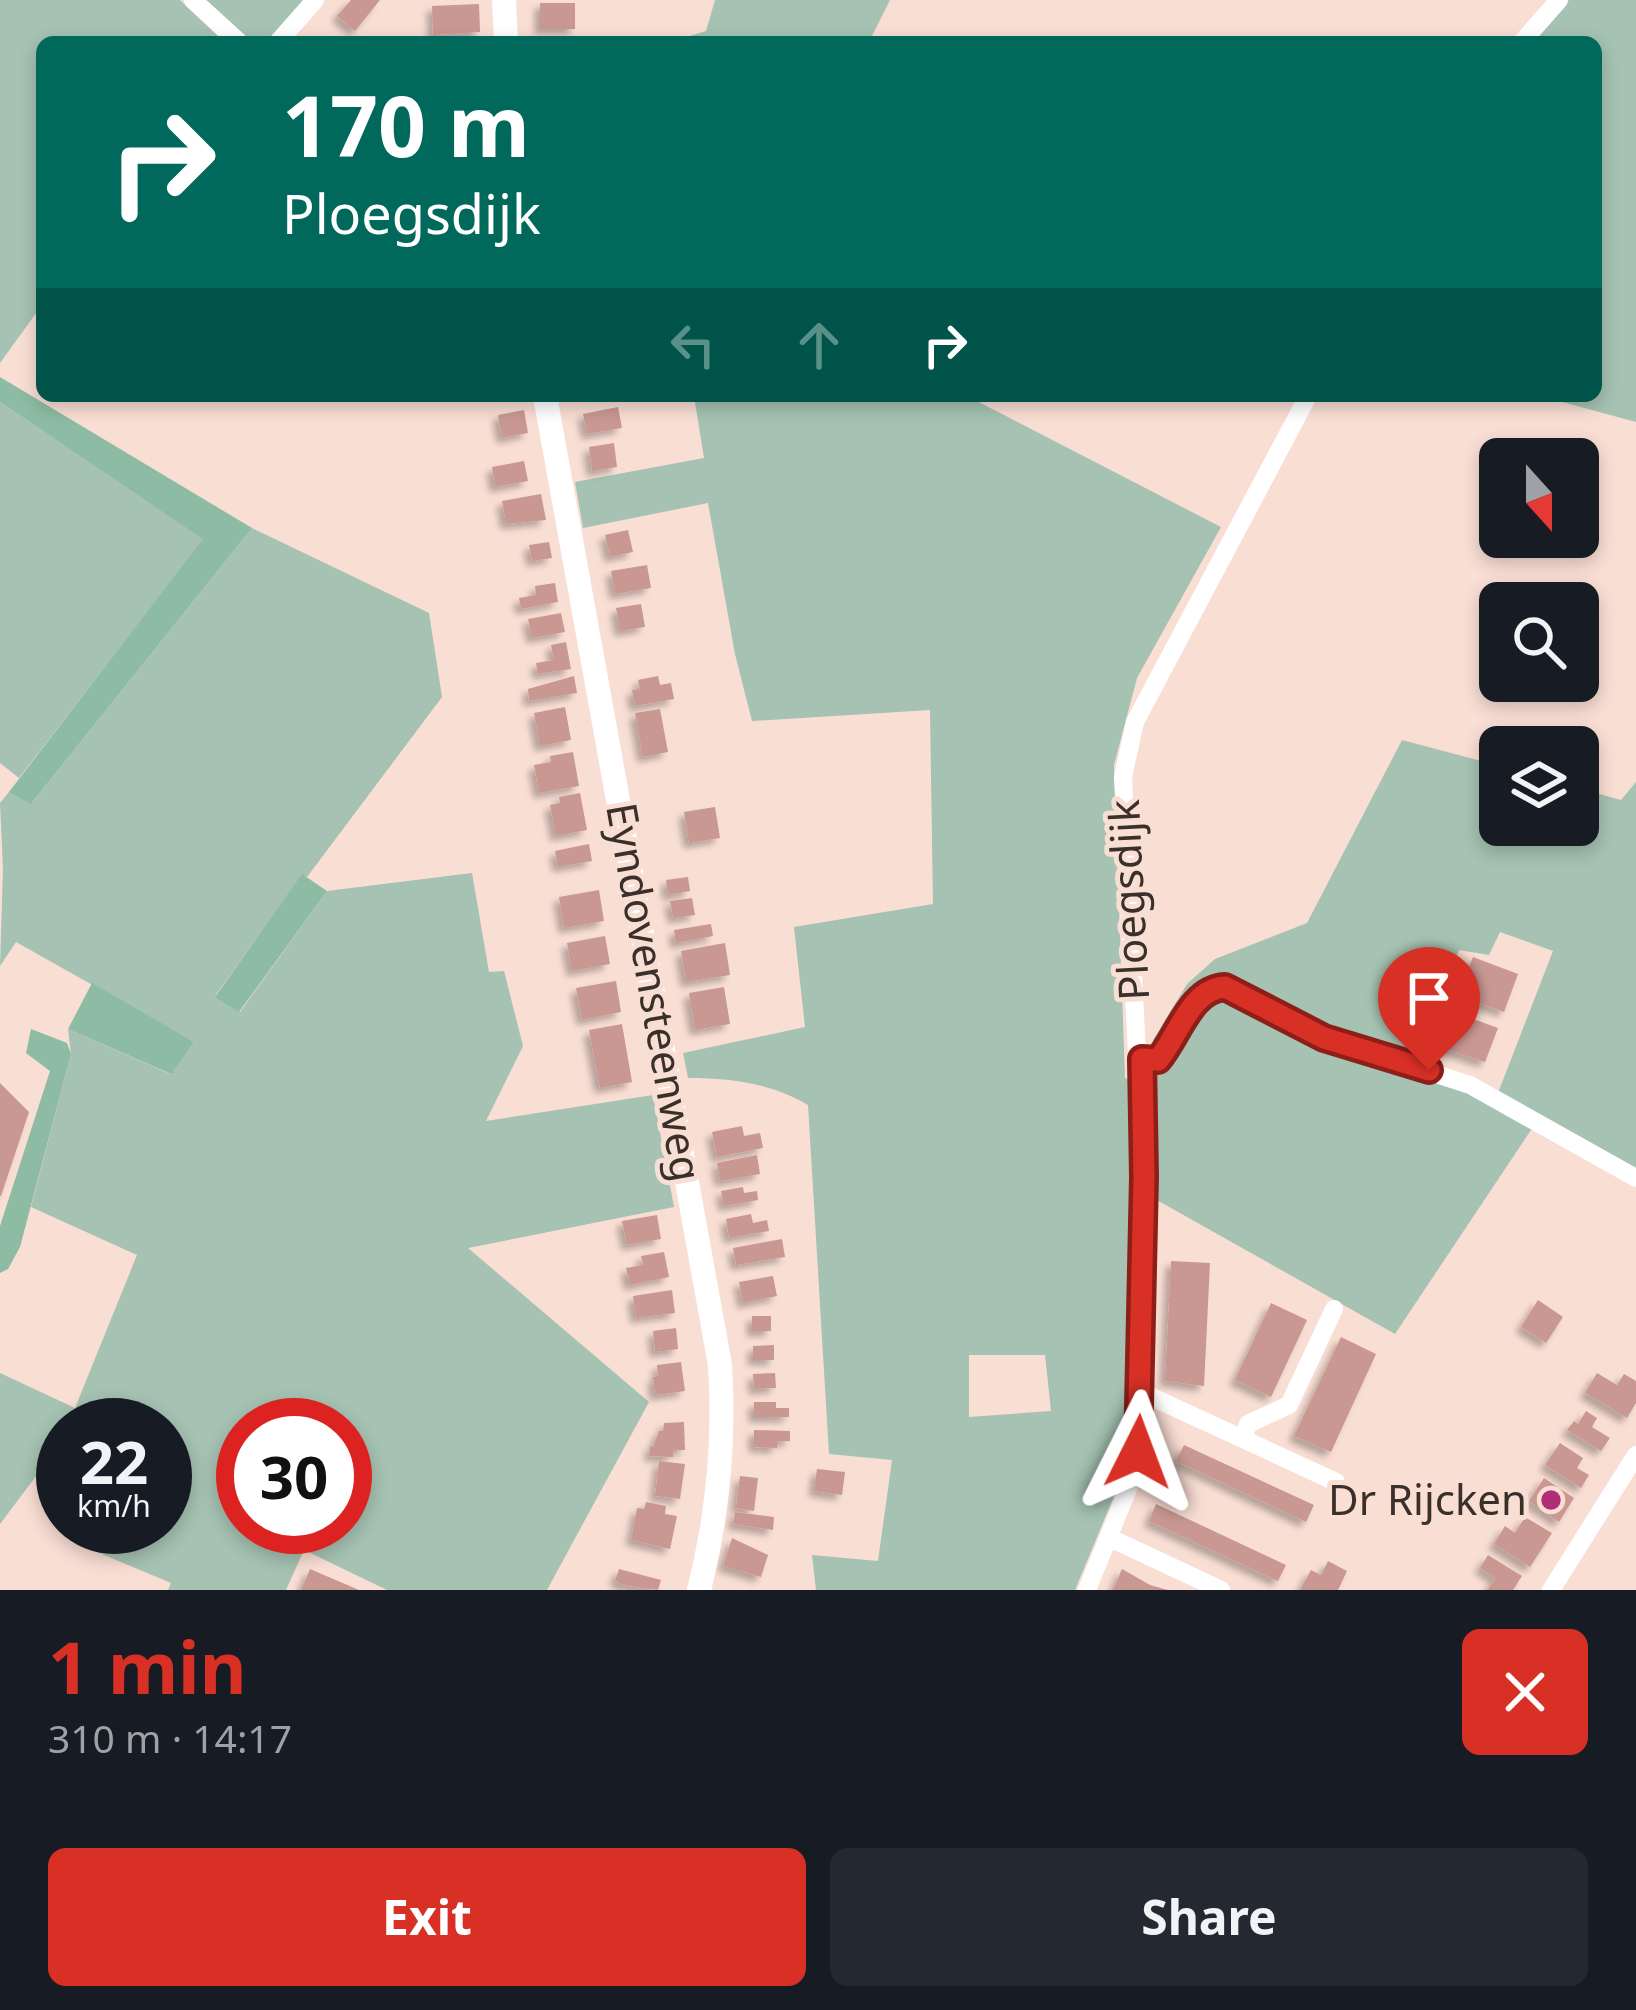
<!DOCTYPE html>
<meta charset="utf-8">
<style>
body{margin:0;font-family:"Noto Sans",sans-serif;background:#242831;color:#f1f3f6;height:100vh;display:flex;flex-direction:column;font-size:45px;white-space:nowrap}
*{box-sizing:border-box;margin:0}
p{font-size:39px;color:#9ea1a6}
.icon{flex:none;width:66px;height:66px;fill:none;stroke:currentColor;stroke-width:2;stroke-linecap:round;stroke-linejoin:round}
.map{position:relative;height:1590px;overflow:hidden}
.panel{display:flex;flex-direction:column;background:#171b24;flex:1}
.panel>*{flex:none}
.top-card{position:absolute;left:36px;top:36px;width:1566px;height:366px;border-radius:18px;box-shadow:0 6px 18px #0003;background:#00695c;color:#fff;overflow:hidden}
.needle{width:78px;rotate:159deg}
.tools{position:absolute;left:1479px;top:438px;display:grid;gap:24px}
.tools a{display:grid;place-items:center;width:120px;height:120px;border-radius:18px;background:#171b24;box-shadow:0 6px 18px #0003;font-size:60px}
.speed{position:absolute;left:36px;top:1398px;display:flex;gap:24px;font-size:60px;font-weight:700;text-align:center}
.speed>*{display:grid;place-content:center;width:156px;height:156px;border-radius:50%;background:#171b24;box-shadow:0 6px 18px #0003;line-height:1}
.speed small{font-size:30px;font-weight:400}
.speed .limit{border:18px solid #d22;background:#fff;color:#111}
.pin{position:absolute;display:grid;place-items:center;width:102px;height:102px;color:#fff;margin:-123px -51px;border-radius:50% 50% 50% 0;rotate:-45deg;box-shadow:0 0 12px #0007}
.pin .icon{rotate:45deg}
.me{position:absolute;width:132px;margin:-66px;rotate:3deg;stroke-linejoin:round;filter:drop-shadow(0 0 9px #0008)}
.turn{display:flex;align-items:center;gap:42px;height:252px;padding:0 48px;font-size:54px}
.turn .icon{width:156px;height:156px;stroke-width:2.5}
.turn b{display:block;font-size:84px;line-height:102px}
.lanes{display:flex;align-items:center;height:114px;padding:0 48px;background:#0003;justify-content:center;gap:60px;direction:ltr}
.lanes .off{opacity:.35}
.round{display:grid;place-items:center;flex:none;width:126px;height:126px;border-radius:18px;background:#242831}
.headline{display:flex;align-items:center;justify-content:space-between;height:204px;padding:0 48px}
h1{font-size:72px;font-weight:700;line-height:90px;color:#d93025}
.cta{display:flex;gap:24px;margin-top:auto;padding:24px 48px}
.cta a{flex:1;height:138px;border-radius:18px;background:#d93025;color:#fff;font-size:48px;font-weight:700;line-height:138px;text-align:center}
.cta a+a{background:#242831;color:#f1f3f6}
.map>svg:first-child{display:block}
.green{fill:#a5c2b2;fill-rule:evenodd}
.forest{fill:#8dbba3}
.building{fill:#c99893;filter:url(#shadow)}
.lines{fill:none;stroke-linecap:round;stroke-linejoin:round}
.minor{stroke:#fff;stroke-width:18}
.tertiary{stroke:#fff;stroke-width:24}
.route-casing{stroke:#8d1f18;stroke-width:30}
.route{stroke:#d93025;stroke-width:21}
.poi-dot{fill:#b12e77;stroke:#f9ded4;stroke-width:4.5}
.labels{text-anchor:middle;stroke-width:10;stroke-linejoin:round;paint-order:stroke}
.street-label{font-size:42px;fill:#392f2b;stroke:#f9ded4}
.poi-label{font-size:42px;fill:#392f2b;stroke:#f9ded4;text-anchor:end}
</style>
<div class="map">
<svg width="1636" height="1590" viewBox="0 0 1636 1590">
<defs>
<filter id="shadow"><feDropShadow dx="-5.5" dy="5.5" stdDeviation="3" flood-color="#0004"/></filter>
</defs>
<rect width="100%" height="100%" fill="#f9ded4"/>
<!-- green -->
<path class="green" d="M0,0H180L224,42H42V305L0,363Z
M200,0H309L273,42H243Z
M715,0H890L869,42H670L706,31Z
M1569,0H1636V422L1540,396H1596V42H1531Z
M694,396H967L1221,527L1137,678L1114,765L1125,1078L1133,1082L1129,1414L1122,1477L1075,1590H816L812,1555L878,1561L892,1460L829,1454L808,1105C771,1083 731,1078 688,1078L683,1053L805,1027L794,927L933,904L930,710L752,721L735,654L708,503L583,528L575,482L704,458ZM969,1355H1045L1051,1411L969,1417Z
M0,402L204,539L19,778L0,763Z
M252,528L429,613L442,697L307,877L302,875L215,996L240,1012L327,891L472,873L489,972L504,971L523,1046L486,1121L653,1095L674,1207L468,1248L649,1402L547,1590H387L304,1550L286,1590H168L171,1583L97,1552L107,1527H165V1425H63V1449L58,1447L0,1524V1373L75,1408L137,1255L31,1207L71,1054L68,1029L170,1074L194,1042L16,942L0,966L3,869L0,803L9,792L32,803ZM243,1425H345V1527H243Z
M1402,740L1500,766V825H1578V788L1621,800L1636,782V1172L1498,1093L1553,951L1500,932L1489,955L1459,950L1416,1059L1299,1021L1227,981L1159,1051L1153,1040L1187,984L1215,959L1307,923Z
M1224,994L1476,1095L1533,1127L1395,1334L1155,1199L1152,1074L1204,1002Z"/>
<!-- forest -->
<path class="forest" d="M0,377L252,528L31,804L9,792L203,539L0,402Z
M302,874L327,891L239,1012L215,997Z
M92,983L194,1042L171,1074L68,1029Z
M31,1029L67,1043L71,1054L20,1247L8,1269L0,1273V1226L50,1071L26,1053Z"/>
<!-- building -->
<path class="building" d="M351,0H380L355,31L337,16Z
M540,3H575V29H540Z
M479,4L480,32L433,35L432,6Z
M618,407L622,428L587,434L583,414Z
M524,410L528,433L502,438L498,415Z
M614,443L617,467L592,471L589,447Z
M524,461L528,481L495,487L492,467Z
M541,494L546,520L506,524L502,501Z
M628,530L633,552L610,557L605,535Z
M549,542L552,558L532,561L529,545Z
M647,565L651,588L615,594L611,571Z
M555,583L558,602L521,609L519,598L536,595L535,586Z
M641,604L645,627L620,631L616,608Z
M561,613L565,632L532,638L528,619Z
M566,642L571,669L538,674L536,663L554,660L551,645Z
M574,676L577,693L529,701L528,689Z
M658,676L660,685L671,683L674,699L635,706L632,690L640,689L638,680Z
M565,707L571,740L540,746L534,713Z
M660,709L668,752L643,757L635,713Z
M573,752L579,786L539,793L534,765L551,762L550,756Z
M580,793L587,830L556,836L550,805L560,803L559,797Z
M715,807L720,838L689,843L684,812Z
M589,844L592,861L558,867L555,851Z
M688,877L690,891L668,895L666,880Z
M599,890L604,921L564,928L559,897Z
M692,898L695,915L673,918L670,901Z
M711,924L713,936L676,943L674,930Z
M605,936L610,964L572,971L567,943Z
M725,943L730,975L686,982L681,951Z
M1473,957L1518,974L1504,1012L1458,995Z
M616,981L621,1012L582,1020L576,988Z
M724,987L730,1024L695,1030L689,993Z
M1457,1013L1498,1028L1485,1062L1442,1048Z
M622,1024L632,1082L600,1088L589,1030Z
M0,1083L29,1112L1,1196H0Z
M742,1126L744,1136L760,1133L763,1148L717,1157L712,1132Z
M757,1155L760,1174L720,1181L717,1163Z
M743,1187L744,1193L757,1191L758,1200L724,1206L721,1191Z
M751,1214L753,1223L767,1220L769,1231L729,1238L726,1219Z
M657,1215L661,1239L627,1245L622,1221Z
M782,1239L785,1257L736,1265L733,1248Z
M664,1252L669,1277L630,1285L626,1268L643,1265L641,1256Z
M1171,1261L1210,1263L1204,1386L1165,1381Z
M773,1276L777,1296L743,1303L739,1282Z
M672,1290L675,1313L636,1318L633,1296Z
M1538,1300L1563,1317L1546,1343L1521,1327Z
M1271,1303L1307,1320L1271,1397L1235,1380Z
M752,1316H771V1331H752Z
M676,1328L678,1349L655,1352L653,1331Z
M1341,1337L1376,1354L1331,1452L1294,1436Z
M774,1345V1360H753V1346Z
M681,1362L685,1391L655,1395L653,1377L658,1376L657,1365Z
M775,1373L776,1388L754,1389L753,1374Z
M1597,1373L1617,1385L1624,1374L1636,1381V1403L1627,1418L1585,1393Z
M754,1402H776V1408H789V1417H754Z
M1586,1411L1597,1418L1592,1427L1610,1438L1601,1451L1567,1430L1574,1421L1578,1424Z
M684,1422L685,1450H673V1457L650,1456V1446L653,1447L659,1431H663L664,1423Z
M754,1430L790,1431V1441H777V1448L754,1447Z
M1560,1443L1583,1458L1577,1468L1589,1475L1581,1488L1545,1465Z
M1184,1445L1314,1505L1306,1522L1176,1461Z
M659,1461L685,1464L680,1499L655,1496Z
M817,1469L845,1472L842,1495L814,1491Z
M740,1476L758,1478L754,1511L736,1508Z
M1544,1478L1574,1498L1559,1522L1529,1501Z
M646,1502L666,1506L665,1514L677,1516L670,1549L631,1540L637,1508L644,1509Z
M1156,1504L1286,1565L1278,1581L1149,1521Z
M735,1512L774,1517L773,1530L733,1524Z
M1525,1517L1552,1533L1530,1567L1494,1544L1505,1526L1515,1533Z
M732,1538L768,1555L761,1577L723,1566Z
M1488,1555L1522,1576L1513,1590H1488L1495,1578L1480,1568Z
M1328,1561L1347,1571L1338,1590H1300L1311,1570L1321,1575Z
M310,1569L359,1590H301Z
M619,1569L661,1580L658,1590L622,1585L615,1580Z
M1122,1569L1150,1585L1168,1590H1113Z"/>
<g class="lines">
<!-- minor -->
<path class="minor" d="M193,0L239,42
M278,42L315,0
M1522,42L1559,0
M1308,396L1153,688L1135,722L1123,777L1137,1053L1148,1062L1158,1061C1177,1037 1190,989 1225,987L1324,1038L1470,1085L1636,1178
M1141,1392L1336,1482
M1243,1439L1248,1424L1289,1405L1334,1309
M1110,1538L1221,1590
M1087,1590L1134,1474L1138,1452L1144,1177L1141,1059
M1551,1590L1636,1455"/>
<!-- tertiary -->
<path class="tertiary" d="M504,0L506,42
M545,396L720,1365C725,1442 718,1515 699,1590"/>
</g>
<g class="lines">
<defs>
<path id="route" d="M1138,1452L1144,1177L1142,1059L1158,1060C1178,1037 1190,989 1225,987L1324,1038L1429,1070"/>
</defs>
<!-- route casing -->
<use href="#route" class="route-casing"/>
<!-- route -->
<use href="#route" class="route"/>
</g>
<!-- markers -->
<circle class="poi-dot" cx="1551" cy="1500" r="12"/>
<g class="labels">
<!-- street labels -->
<g class="street-label">
<text transform="translate(1129 900) rotate(-93)" y="15">Ploegsdijk</text>
<text transform="translate(654 992) rotate(80)" y="15">Eyndovensteenweg</text>
</g>
<!-- poi labels -->
<g class="poi-label">
<text x="1527" y="1515">Dr Rijcken</text>
</g>
</g>
</svg>
<div class="tools">
<a><svg class="needle" viewBox="-14 -14 28 28"><path d="M0-13l5 13h-10z" fill="#e53935"/><path d="M0 13l5-13h-10z" fill="#9ea1a6"/></svg></a>
<a><svg class="icon" aria-label="search" viewBox="0 0 24 24"><circle cx="10" cy="10" r="6"/><path d="M15 15l6 6"/></svg></a>
<a><svg class="icon" aria-label="layers" viewBox="0 0 24 24"><path d="M12 4l9 5-9 5-9-5zM3 14l9 5 9-5"/></svg></a>
</div>
<div class="speed"><div>22<small>km/h</small></div><div class="limit">30</div></div>
<div class="pin" style="left:1429px;top:1070px;background:#d93025"><svg class="icon" aria-label="arrive" viewBox="0 0 24 24"><path d="M6 21V4h12l-3 4 3 4H6"/></svg></div>
<svg class="me" style="left:1138px;top:1452px" viewBox="-20 -20 40 40"><path d="M0-17L14 15 0 8-14 15z" fill="#d93025" stroke="#fff" stroke-width="4"/></svg>
<div class="top-card">
<div class="turn"><svg class="icon" aria-label="right" viewBox="0 0 24 24"><path d="M7 20v-9h11M14 6l5 5-5 5"/></svg><div><b>170 m</b>Ploegsdijk</div></div>
<div class="lanes"><svg class="icon off" aria-label="left" viewBox="0 0 24 24"><path d="M17 20v-9H6M10 6l-5 5 5 5"/></svg><svg class="icon off" aria-label="ahead" viewBox="0 0 24 24"><path d="M12 20V5M6 11l6-6 6 6"/></svg><svg class="icon" aria-label="right" viewBox="0 0 24 24"><path d="M7 20v-9h11M14 6l5 5-5 5"/></svg></div>
</div>
</div>
<section class="panel">
<div class="headline"><div><h1>1 min</h1><p>310 m · 14:17</p></div><a class="round" style="background:#d93025;color:#fff"><svg class="icon" aria-label="close" viewBox="0 0 24 24"><path d="M6 6l12 12M18 6L6 18"/></svg></a></div>
<div class="cta"><a>Exit</a><a>Share</a></div>
</section>
